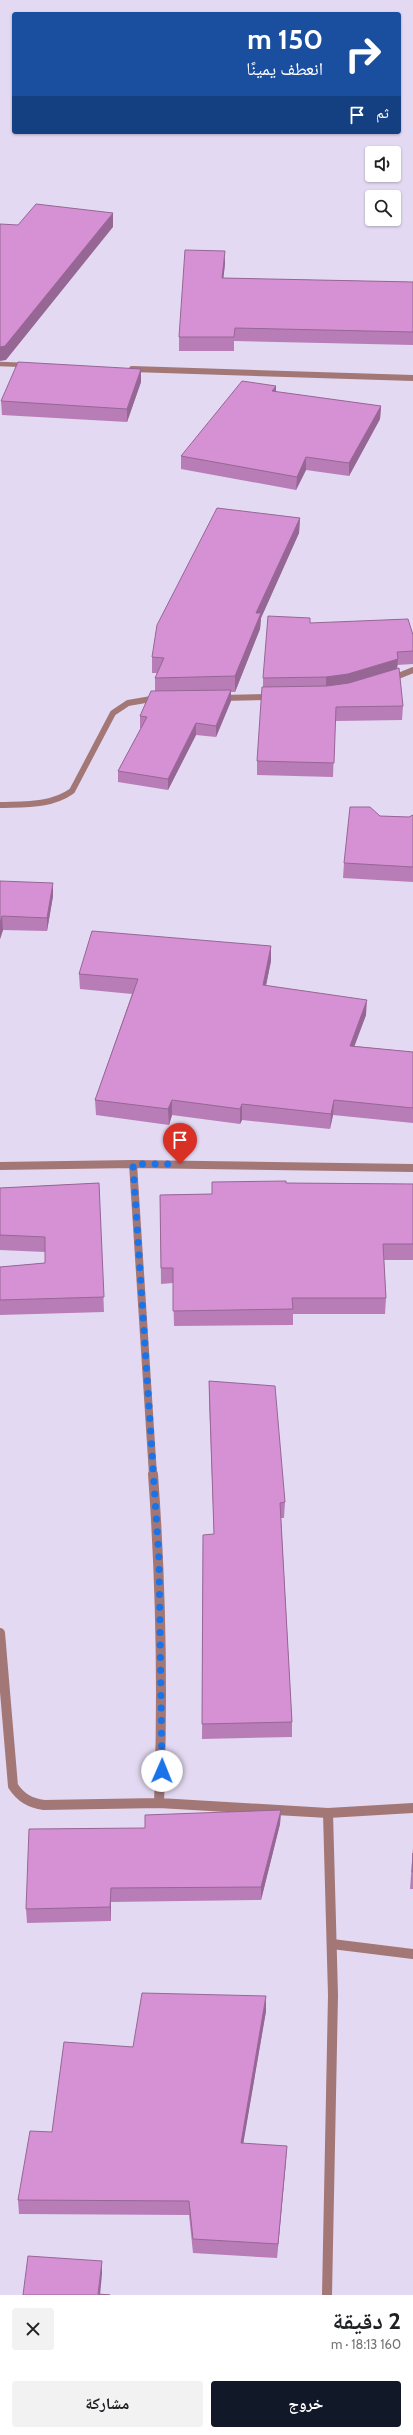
<!DOCTYPE html>
<html lang="ar">
<meta charset="utf-8">
<style>
body{margin:0;font-family:Cabin,"Noto Naskh Arabic",sans-serif;background:#f2f2f2;color:#202124;direction:rtl;height:100vh;display:flex;flex-direction:column;font-size:15px;white-space:nowrap}
*{box-sizing:border-box;margin:0}
p{font-size:13px;color:#757577}
.icon{flex:none;width:22px;height:22px;fill:none;stroke:currentColor;stroke-width:2;stroke-linecap:round;stroke-linejoin:round}
.map{position:relative;height:2295px;overflow:hidden;direction:ltr}
.panel{display:flex;flex-direction:column;background:#fff;flex:1}
.panel>*{flex:none}
.banner{position:absolute;left:12px;top:12px;width:389px;height:122px;border-radius:4px;box-shadow:0 1px 3px #0004;direction:rtl;background:#1a4fa0;color:#fff;overflow:hidden}
.fabs{position:absolute;left:365px;top:146px;display:grid;gap:8px}
.fabs a{display:grid;place-items:center;width:36px;height:36px;border-radius:4px;background:#fff;box-shadow:0 1px 3px #0004;font-size:20px}
.pin{position:absolute;display:grid;place-items:center;width:34px;height:34px;color:#fff;margin:-41px -17px;border-radius:50% 50% 50% 0;rotate:-45deg;box-shadow:0 0 4px #0007}
.pin .icon{rotate:45deg}
.me{position:absolute;width:44px;margin:-22px;rotate:1deg;stroke-linejoin:round;filter:drop-shadow(0 0 3px #0008)}
.turn{display:flex;align-items:center;gap:14px;height:84px;padding:0 12px;font-size:18px}
.turn .icon{width:52px;height:52px;stroke-width:2.5}
.turn b{display:block;font-size:28px;line-height:34px}
.then{display:flex;align-items:center;height:38px;padding:0 12px;background:#0003;gap:8px;font-size:15px}
.round{display:grid;place-items:center;flex:none;width:42px;height:42px;border-radius:4px;background:#f2f2f2}
.overview{display:flex;align-items:center;justify-content:space-between;height:68px;padding:0 12px}
h1{font-size:24px;font-weight:800;line-height:30px}
.action{display:flex;gap:8px;margin-top:auto;padding:8px 12px}
.action a{flex:1;height:46px;border-radius:4px;background:#111827;color:#fff;font-size:16px;font-weight:800;line-height:46px;text-align:center}
.action a+a{background:#f2f2f2;color:#202124}
.map>svg:first-child{display:block}
.lines{fill:none;stroke-linecap:round;stroke-linejoin:round}
.minor-far2{stroke:#a27776;stroke-width:6}
.minor-far1{stroke:#a27776;stroke-width:8}
.minor{stroke:#a27776;stroke-width:10}
.tertiary-far2{stroke:#a27776;stroke-width:4.5}
.tertiary-far1{stroke:#a27776;stroke-width:6}
.tertiary{stroke:#a27776;stroke-width:8}
.wall{fill:#b87db7}
.shaded-wall{fill:#966695}
.building{fill:#d691d5;stroke:#966695}
.route{stroke:#1a73e8;stroke-width:7;stroke-dasharray:0 12.6}
</style>
<div class="map">
<svg width="413" height="2295" viewBox="0 0 413 2295">
<rect width="100%" height="100%" fill="#e3d9f2"/>
<g class="lines">
<!-- minor-far2 -->
<path class="minor-far2" d="M391,679L413,670
M221,698L271,697
M0,805C25,804 51,806 72,791L113,713L128,703L157,698"/>
<!-- minor-far1 -->
<path class="minor-far1" d="M133,1164L153,1475"/>
<!-- minor -->
<path class="minor" d="M153,1474C161,1584 163,1693 159,1803L328,1813L413,1808
M0,1633L13,1786C21,1798 30,1803 44,1805L159,1803
M332,1944L413,1954
M327,2295L333,1995L328,1813"/>
<!-- tertiary-far2 -->
<path class="tertiary-far2" d="M0,364L26,365"/>
<!-- tertiary-far1 -->
<path class="tertiary-far1" d="M132,369L413,378"/>
<!-- tertiary -->
<path class="tertiary" d="M0,1166L133,1164L413,1168"/>
</g>
<!-- wall -->
<path class="wall" d="M225,264L223,278L413,282V345L234,341V351H179V337Z
M141,382L127,422L2,415L1,401Z
M276,386V392L381,406L380,419L349,476L306,470L296,490L181,469V456Z
M300,518L299,533L261,618L260,629L235,692H231V701L216,737L196,735L168,790L118,782V771L141,728H140V716L155,691V678L157,673H152V657Z
M310,623L413,635V664L397,665V668L403,706L402,720L335,721L333,777L257,775V761L263,687V678Z
M413,815V882L343,878L344,863L380,816L409,817Z
M0,881L53,896L47,931L3,930L0,939Z
M271,946V961L266,985L366,1015L354,1046L413,1052V1123L333,1115L330,1129L242,1120L240,1124L172,1115L169,1125L96,1115L95,1100L132,994L80,989L79,974Z
M212,1182L286,1183L413,1184V1260H384L386,1298L385,1314H293V1325L174,1326L173,1283L161,1284L160,1195L212,1194Z
M99,1183L104,1312L0,1315V1267L45,1263V1252L0,1250V1188Z
M209,1381L285,1502L284,1518H281L292,1722V1737L202,1739L203,1535H214L209,1397Z
M281,1810L280,1824L261,1900L111,1902V1921L27,1923L26,1909Z
M413,1848V1889H410Z
M266,2011L243,2143L286,2160L277,2258L193,2253L189,2215L19,2214L18,2200L52,2132L133,2047Z"/>
<!-- shaded-wall -->
<path class="shaded-wall" d="M113,213V227L6,360L0,361V347Z
M225,251V264L222,291V278Z
M141,369V382L127,422V409Z
M276,386V399L272,391Z
M381,406L380,419L349,476V463Z
M306,457V470L296,490L297,477Z
M300,518L299,533L261,618L260,629L235,692V676L256,613Z
M398,659L397,672L326,691V677Z
M231,690V701L216,737V726Z
M196,723V735L168,790V779Z
M53,883V896L47,931V918Z
M2,916L3,930L0,939V923Z
M271,946V961L263,1000V985Z
M367,1000L366,1015L349,1061L350,1046Z
M172,1100V1115L169,1125L168,1109Z
M334,1100L333,1115L330,1129L331,1114Z
M242,1104V1120L240,1124V1109Z
M281,1810L280,1824L261,1900V1887Z
M111,1888V1921L110,1907Z
M266,1996V2011L241,2157V2143Z
M287,2146L286,2160L277,2258L278,2244Z
M102,2261V2274L100,2295H98Z"/>
<!-- building -->
<path class="building" d="M36,204L113,213L5,346L0,347V224L18,225Z
M185,250L225,251L222,278L413,282V332L235,328L234,337H179Z
M18,362L141,369L127,409L1,401Z
M242,381L276,386L272,391L381,406L349,463L306,457L297,477L181,456Z
M217,508L300,518L256,613H261L235,676L155,678L164,658L152,657L157,625Z
M268,616L310,618V623L408,619L413,635V651L397,652L398,659L348,674L326,677L263,678Z
M399,668L403,706L336,707L334,763L257,761L262,687L327,686L349,683Z
M231,690L216,726L196,723L168,779L118,771L147,717L140,716L151,691Z
M350,807H370L380,816L409,817L413,815V867L344,863Z
M0,881L53,883L47,918L2,916L0,923Z
M92,931L271,946L263,985L367,1000L350,1046L413,1052V1108L334,1100L331,1114L242,1104L240,1109L172,1100L168,1109L95,1100L138,979L79,974Z
M286,1181V1183L413,1184V1244H383L386,1298H292L293,1309L173,1311V1268H161L160,1195L212,1194V1182Z
M99,1183L104,1297L0,1300V1267L45,1263V1237L0,1235V1188Z
M209,1381L275,1386L285,1502L280,1503L292,1722L202,1724L203,1535L214,1534Z
M281,1810L261,1887L111,1888L110,1907L26,1909L29,1829L145,1828V1815Z
M413,1853V1872H412Z
M142,1993L266,1996L241,2143L287,2146L278,2244L193,2239L189,2201L18,2200L30,2131L52,2132L64,2042L133,2047Z
M28,2256L102,2261L98,2294L110,2295H23Z"/>
<g class="lines">
<!-- route -->
<path class="route" d="M162,1771L159,1559L133,1164H180"/>
</g>
</svg>
<div class="fabs">
<a><svg class="icon" aria-label="sound" viewBox="0 0 24 24"><path d="M4 9h4l5-4v14l-5-4H4zM17 9q2 3 0 6"/></svg></a>
<a><svg class="icon" aria-label="search" viewBox="0 0 24 24"><circle cx="10" cy="10" r="6"/><path d="M15 15l6 6"/></svg></a>
</div>
<div class="pin" style="left:180px;top:1164px;background:#d93025"><svg class="icon" aria-label="arrive" viewBox="0 0 24 24"><path d="M6 21V4h12l-3 4 3 4H6"/></svg></div>
<svg class="me" style="left:162px;top:1771px" viewBox="-20 -20 40 40"><circle r="19" fill="#fff"/><path d="M0-13L10 11 0 6-10 11z" fill="#1a73e8"/></svg>
<div class="banner">
<div class="turn"><svg class="icon" aria-label="right" viewBox="0 0 24 24"><path d="M7 20v-9h11M14 6l5 5-5 5"/></svg><div><b>150 m</b>انعطف يمينًا</div></div>
<div class="then">ثم<svg class="icon" aria-label="arrive" viewBox="0 0 24 24"><path d="M6 21V4h12l-3 4 3 4H6"/></svg></div>
</div>
</div>
<section class="panel">
<div class="overview"><div><h1>2 دقيقة</h1><p>160 m · 18:13</p></div><a class="round"><svg class="icon" aria-label="close" viewBox="0 0 24 24"><path d="M6 6l12 12M18 6L6 18"/></svg></a></div>
<div class="action"><a>خروج</a><a>مشاركة</a></div>
</section>
